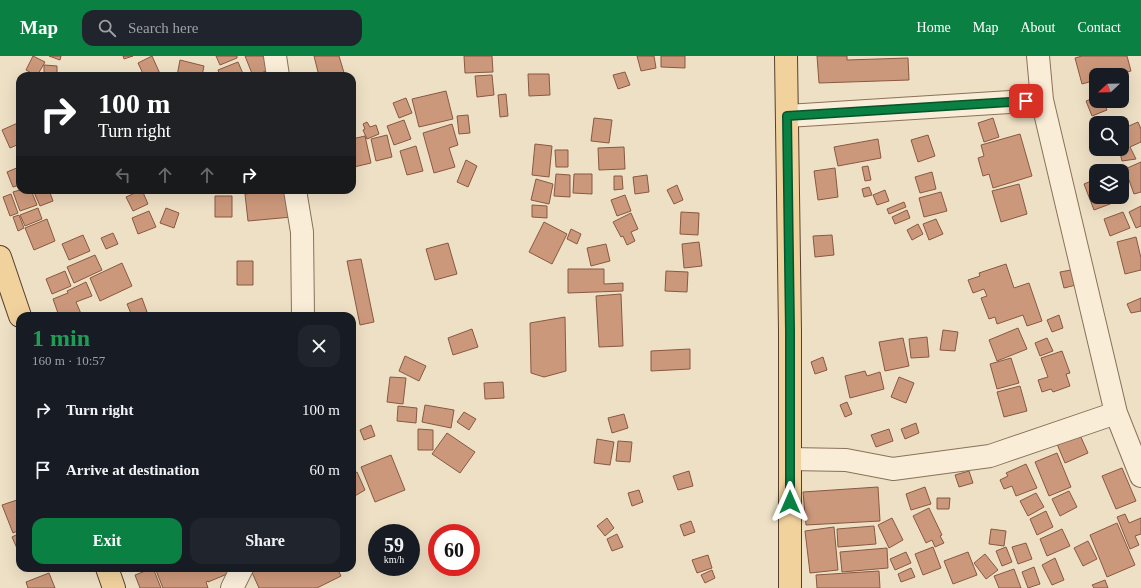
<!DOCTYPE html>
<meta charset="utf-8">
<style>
body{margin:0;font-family:"Times New Roman",serif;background:#20242c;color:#f1f3f6;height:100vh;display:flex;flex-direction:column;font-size:15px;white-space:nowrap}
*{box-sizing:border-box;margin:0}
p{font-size:13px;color:#9ea1a6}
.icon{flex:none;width:22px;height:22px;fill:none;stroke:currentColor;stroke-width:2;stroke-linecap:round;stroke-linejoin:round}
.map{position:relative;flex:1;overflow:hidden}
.side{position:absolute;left:16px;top:256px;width:340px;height:260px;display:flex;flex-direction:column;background:#171b24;border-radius:12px;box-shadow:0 4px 16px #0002}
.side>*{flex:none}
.hud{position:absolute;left:16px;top:16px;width:340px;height:122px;border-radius:12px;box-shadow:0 4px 16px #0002;background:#202124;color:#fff;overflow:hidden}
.needle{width:26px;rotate:248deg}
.controls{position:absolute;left:1089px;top:12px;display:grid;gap:8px}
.controls a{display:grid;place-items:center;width:40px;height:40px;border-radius:8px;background:#171b24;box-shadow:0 4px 16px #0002;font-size:20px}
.speed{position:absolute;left:368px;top:468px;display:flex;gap:8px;font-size:20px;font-weight:700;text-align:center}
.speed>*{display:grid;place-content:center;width:52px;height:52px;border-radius:50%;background:#171b24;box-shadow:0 4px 16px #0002;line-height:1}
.speed small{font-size:10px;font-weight:400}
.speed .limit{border:6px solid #d22;background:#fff;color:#111}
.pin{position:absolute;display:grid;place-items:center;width:34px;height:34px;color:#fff;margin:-17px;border-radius:8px;box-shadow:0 2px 6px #0006}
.me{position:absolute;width:44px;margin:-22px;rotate:0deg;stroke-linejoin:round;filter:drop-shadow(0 0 3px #0008)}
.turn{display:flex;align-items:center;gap:14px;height:84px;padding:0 16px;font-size:18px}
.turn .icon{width:52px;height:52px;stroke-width:2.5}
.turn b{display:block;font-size:28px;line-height:34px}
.lanes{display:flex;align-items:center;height:38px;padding:0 16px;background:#0003;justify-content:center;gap:20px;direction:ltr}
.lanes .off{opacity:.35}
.round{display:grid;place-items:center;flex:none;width:42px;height:42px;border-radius:12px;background:#20242c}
.head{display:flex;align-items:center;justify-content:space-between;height:68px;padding:0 16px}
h1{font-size:24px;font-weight:700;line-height:30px;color:#1e9e55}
.button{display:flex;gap:8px;margin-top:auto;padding:8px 16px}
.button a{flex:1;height:46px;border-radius:12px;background:#0b8043;color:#fff;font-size:16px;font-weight:700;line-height:46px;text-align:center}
.button a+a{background:#20242c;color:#f1f3f6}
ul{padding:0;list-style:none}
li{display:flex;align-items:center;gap:12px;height:60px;padding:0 16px}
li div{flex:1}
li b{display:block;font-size:15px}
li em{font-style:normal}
header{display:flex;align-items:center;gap:24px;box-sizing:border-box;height:56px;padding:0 20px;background:#0b8043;color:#fff}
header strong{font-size:19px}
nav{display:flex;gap:22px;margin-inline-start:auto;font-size:14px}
.search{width:280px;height:36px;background:#20242c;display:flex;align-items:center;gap:10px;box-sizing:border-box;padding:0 14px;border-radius:12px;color:#9ea1a6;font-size:15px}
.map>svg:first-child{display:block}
.building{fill:#cc987b;stroke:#885941}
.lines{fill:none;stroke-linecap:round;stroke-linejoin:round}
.street-casing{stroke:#89715b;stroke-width:24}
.primary-casing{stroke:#573f2f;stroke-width:24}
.street{stroke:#f9edd8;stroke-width:22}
.primary{stroke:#f1d29d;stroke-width:22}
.route-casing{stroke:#07532c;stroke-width:10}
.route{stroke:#0b8043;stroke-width:7}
</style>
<header>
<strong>Map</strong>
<div class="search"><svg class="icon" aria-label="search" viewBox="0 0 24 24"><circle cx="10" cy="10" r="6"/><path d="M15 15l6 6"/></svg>Search here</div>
<nav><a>Home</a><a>Map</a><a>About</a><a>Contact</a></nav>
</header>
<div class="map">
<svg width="1141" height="532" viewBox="0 0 1141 532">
<rect width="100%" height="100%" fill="#eee0c5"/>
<!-- building -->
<path class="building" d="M33,0L45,6L37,20L26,14Z
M49,0H61L60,4Z
M123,0H133L124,3Z
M152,0L161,20H144L138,7Z
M216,0H237V2L220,9Z
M245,0H263L269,14L253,20Z
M314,0H339L345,20H319Z
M464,0H492L493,16L465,17Z
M637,0H654L656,12L641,15Z
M661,0H685V12L661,11Z
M817,0H847V4L908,2L909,24L819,27Z
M1082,0H1127L1131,15L1115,19H1096V24L1082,28L1075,2Z
M180,4L204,10L202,20H177Z
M238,6L244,20H220L218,14Z
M44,9L57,10V20L44,19Z
M625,16L630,29L618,33L613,19Z
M528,18H549L550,39L529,40Z
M492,19L494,39L477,41L475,20Z
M446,35L453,63L419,71L412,43Z
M506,38L508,60L500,61L498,39Z
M1096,41V45H1103L1107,54L1092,60L1086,45Z
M406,42L412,57L399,62L393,47Z
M468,59L470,77L459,78L457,60Z
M594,62L612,64L609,87L591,85Z
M993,62L999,81L984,86L978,67Z
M404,64L411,83L394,89L387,70Z
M20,66V95L17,89L10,92L2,74Z
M367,66L370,71L376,69L379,78L367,83L363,74L365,73L363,68Z
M1138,66L1141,73V86L1130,91L1136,103L1122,105L1119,93H1122V73Z
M452,68L458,89L449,92L455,111L434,117L423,77Z
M1096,68V80L1092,70Z
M1020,78L1032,120L993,132L989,118L983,120L978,102L984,100L981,89Z
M387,79L392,101L376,105L371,83Z
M928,79L935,100L918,106L911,84Z
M365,80L371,107L354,111L352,104V83Z
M878,83L881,102L838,110L834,91Z
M535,88L552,90L549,121L532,119Z
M416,90L423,115L407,119L400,95Z
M624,91L625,113L599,114L598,92Z
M555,94H568V111H556Z
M466,104L477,110L468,131L457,126Z
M1141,106V136L1134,138L1125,113Z
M868,110L871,124L865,125L862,111Z
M19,111L20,114V129L13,131L7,116Z
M835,112L838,141L818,144L814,115Z
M932,116L936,133L920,137L915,121Z
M556,118L570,119V141L554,140Z
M574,118H592V138L573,137Z
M647,119L649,136L635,138L633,121Z
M614,120H622L623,133L614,134Z
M536,123L553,128L549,148L531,144Z
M1096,123V141H1116L1118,145L1094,154L1084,128Z
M1019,128L1027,158L1001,166L992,135Z
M677,129L683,144L674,148L667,134Z
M869,131L872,139L864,141L862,133Z
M20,134H31L37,149L20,155L13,136Z
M33,134H49L53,145L40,150Z
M142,134L148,148L133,155L126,141Z
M279,134H289L292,161L248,165L245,138Z
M885,134L889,145L877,149L873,139Z
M941,136L947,155L924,161L919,142Z
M11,138L18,157L10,160L3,141Z
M625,139L631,155L617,160L611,144Z
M215,140H232V161H215Z
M904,146L906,151L889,158L887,153Z
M532,149L547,150V162L532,161Z
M1141,150V170L1136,172L1129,156Z
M38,152L42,163L25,170L20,159Z
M166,152L179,157L174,172L160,167Z
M907,154L910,162L895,168L892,161Z
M149,155L156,171L138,178L132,162Z
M681,156L699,157L698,179L680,178Z
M1123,156L1130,172L1110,180L1104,163Z
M631,157L638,173L631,176L635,185L627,189L623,180L621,181L613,166Z
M19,159L24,172L18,175L13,161Z
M47,163L55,185L34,194L25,172Z
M936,163L943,178L929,184L923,168Z
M544,166L567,178L552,208L529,196Z
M918,168L923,178L912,184L907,174Z
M571,173L581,178L577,188L567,183Z
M113,177L118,188L106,193L101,182Z
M83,179L90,195L69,204L62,188Z
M832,179L834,199L815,201L813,180Z
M1136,181L1141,202V214L1125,218L1117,186Z
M699,186L702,210L684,212L682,188Z
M448,187L457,218L435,224L426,193Z
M606,188L610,205L591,210L587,192Z
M95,199L102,214L74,227L67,211Z
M361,203L374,266L360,269L347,205Z
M237,205H253V229H237Z
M122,207L132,230L100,245L90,222Z
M1006,208L1014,232L1029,227L1042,265L1027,270L1023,259L997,268L995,261L989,263L981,242L987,240L984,233L973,237L968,224L980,220L979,217Z
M568,213H604V228L623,227V235L568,237Z
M1071,214L1076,229L1064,232L1060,216Z
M65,215L71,230L52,238L46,223Z
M666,215L688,216L687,236L665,235Z
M86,226L92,240L76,246L82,260H59L53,243L68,237L67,235Z
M621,238L623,290L599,291L596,240Z
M142,242L147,256L136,260H132L127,248Z
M1141,242V255L1131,257L1127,248Z
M1059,259L1063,272L1052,276L1047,264Z
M565,261L566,315L544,321L531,317L530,267Z
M1018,272L1027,293L997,305L989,284Z
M472,273L478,291L453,299L448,282Z
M943,274L958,276L955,295L940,294Z
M927,281L929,301L911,302L909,283Z
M903,282L909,310L885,315L879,286Z
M1047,282L1053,295L1040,300L1035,287Z
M690,293V313L651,315V295Z
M1062,295L1070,317L1066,318L1070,330L1053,336L1051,333L1042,336L1038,324L1048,321L1041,302Z
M405,300L426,310L419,325L399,315Z
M823,301L827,314L815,318L811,306Z
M1011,302L1019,327L997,333L990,308Z
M865,315L867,320L880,316L884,333L850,342L845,320Z
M390,321L406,322L403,348L387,346Z
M899,321L914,327L906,347L891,341Z
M503,326L504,342L485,343L484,327Z
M1020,330L1027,355L1004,361L997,336Z
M847,346L852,358L845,361L840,349Z
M425,349L454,354L451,372L422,366Z
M398,350L417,352L416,367L397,365Z
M464,356L476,363L469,374L457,366Z
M624,358L628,372L612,377L608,362Z
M916,367L919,377L905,383L901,373Z
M371,369L375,380L364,384L360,374Z
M418,373L433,374V394H418Z
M889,373L893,385L876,391L871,379Z
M447,377L475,396L460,417L432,398Z
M1080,379L1088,397L1065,407L1057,388Z
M597,383L614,386L610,409L594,407Z
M618,385L632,386L630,406L616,405Z
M1057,397L1071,431L1049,440L1035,406Z
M391,399L405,434L375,446L361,411Z
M1026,408L1037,432L1016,440L1012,430L1004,433L1000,424L1008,420L1006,417Z
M1122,412L1136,445L1116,453L1102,420Z
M689,415L693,430L678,434L673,420Z
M969,415L973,427L959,431L955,419Z
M357,416L365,434L353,441L352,418Z
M878,431L880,465L806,469L803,436Z
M925,431L931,448L911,454L906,438Z
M639,434L643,446L632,450L628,437Z
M1069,435L1077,451L1060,460L1052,443Z
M1036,437L1044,451L1028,460L1020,445Z
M937,442H950L949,453H937Z
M20,443V474L13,477L2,449Z
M929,452L942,479L940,480L944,487L935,491L932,484L926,487L913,460Z
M1046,455L1053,471L1037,479L1030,463Z
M1125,458L1129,467L1141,462V478L1135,480L1139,489L1130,493L1117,461Z
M607,462L614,472L605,480L597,470Z
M892,462L903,484L889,492L878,469Z
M691,465L695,476L684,480L680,469Z
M1117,467L1135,509L1107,521L1090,479Z
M874,470L876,488L838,491L837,473Z
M834,471L838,514L810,517L805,475Z
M991,473L1006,475L1004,490L989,488Z
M1062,473L1070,490L1047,500L1040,483Z
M20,477V499L12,481Z
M617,478L623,491L612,495L607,483Z
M1088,485L1097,503L1083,510L1074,492Z
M1026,487L1032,503L1018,508L1012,491Z
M933,491L941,512L923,519L915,498Z
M1006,491L1012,506L1002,510L996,495Z
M887,492L888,512L842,516L840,496Z
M906,496L911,507L895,514L890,503Z
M968,496L977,519L953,528L944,505Z
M985,498L998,514L986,523L974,507Z
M708,499L712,512L697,517L692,504Z
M1055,502L1064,524L1052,529L1042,509Z
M1034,511L1040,528L1028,532L1022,516Z
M153,512L161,532H140L135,519Z
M155,512H231L232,516L208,526V525L206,526L208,532H163Z
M250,512H337L341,520L317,532H259Z
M911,512L915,521L901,526L898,518Z
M1014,513L1021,532H999L994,520Z
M712,514L715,522L705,527L701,519Z
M879,515L880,532H817L816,519Z
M49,517L55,532H28L26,526Z
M1105,524L1108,532H1094L1092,529Z"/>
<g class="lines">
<defs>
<path id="street" d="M275,0L278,20
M1038,0L1042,44L1116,357L1141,420
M787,60L1042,44
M295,134L302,176L303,260
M790,403L846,404L893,413L990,400L1116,357
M232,532L242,512"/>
<path id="primary" d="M786,0L790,275V532
M0,201L20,260
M107,512L114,532"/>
</defs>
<!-- street casing -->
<use href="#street" class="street-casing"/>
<!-- primary casing -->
<use href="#primary" class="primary-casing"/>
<!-- street -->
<use href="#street" class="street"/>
<!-- primary -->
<use href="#primary" class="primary"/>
</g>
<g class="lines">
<defs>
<path id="route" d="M790,446V275L787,60L1026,45"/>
</defs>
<!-- route casing -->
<use href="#route" class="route-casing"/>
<!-- route -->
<use href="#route" class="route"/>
</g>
</svg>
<div class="controls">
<a><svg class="needle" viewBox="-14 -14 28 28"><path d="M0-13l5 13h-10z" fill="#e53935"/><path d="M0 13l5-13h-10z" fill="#9ea1a6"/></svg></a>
<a><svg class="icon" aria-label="search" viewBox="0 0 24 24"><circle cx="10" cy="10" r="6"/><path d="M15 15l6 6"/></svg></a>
<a><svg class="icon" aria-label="layers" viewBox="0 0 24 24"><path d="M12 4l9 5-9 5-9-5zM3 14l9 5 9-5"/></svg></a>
</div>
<div class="speed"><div>59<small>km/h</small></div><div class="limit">60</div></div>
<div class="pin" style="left:1026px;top:45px;background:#d93025"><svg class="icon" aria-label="arrive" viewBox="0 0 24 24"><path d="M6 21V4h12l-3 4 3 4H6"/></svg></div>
<svg class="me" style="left:790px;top:446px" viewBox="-20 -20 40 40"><path d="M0-17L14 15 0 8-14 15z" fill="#0b8043" stroke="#fff" stroke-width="4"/></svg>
<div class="hud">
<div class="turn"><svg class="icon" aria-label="right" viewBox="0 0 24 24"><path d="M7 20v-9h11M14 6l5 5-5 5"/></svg><div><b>100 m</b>Turn right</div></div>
<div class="lanes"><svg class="icon off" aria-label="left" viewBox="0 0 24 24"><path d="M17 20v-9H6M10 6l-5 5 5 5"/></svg><svg class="icon off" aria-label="ahead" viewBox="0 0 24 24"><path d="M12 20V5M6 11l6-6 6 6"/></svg><svg class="icon off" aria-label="ahead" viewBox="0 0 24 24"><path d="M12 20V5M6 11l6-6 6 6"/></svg><svg class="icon" aria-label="right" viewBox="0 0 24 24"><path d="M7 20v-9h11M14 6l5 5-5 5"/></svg></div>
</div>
<section class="side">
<div class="head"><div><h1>1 min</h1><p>160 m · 10:57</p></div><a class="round"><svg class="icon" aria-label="close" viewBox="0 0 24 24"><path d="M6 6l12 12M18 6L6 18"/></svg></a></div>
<ul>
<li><svg class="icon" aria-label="right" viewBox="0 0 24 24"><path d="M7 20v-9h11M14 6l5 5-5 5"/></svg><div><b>Turn right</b></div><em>100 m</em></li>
<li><svg class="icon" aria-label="arrive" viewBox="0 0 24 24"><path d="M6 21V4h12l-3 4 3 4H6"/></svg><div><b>Arrive at destination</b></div><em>60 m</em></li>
</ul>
<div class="button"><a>Exit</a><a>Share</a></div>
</section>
</div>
